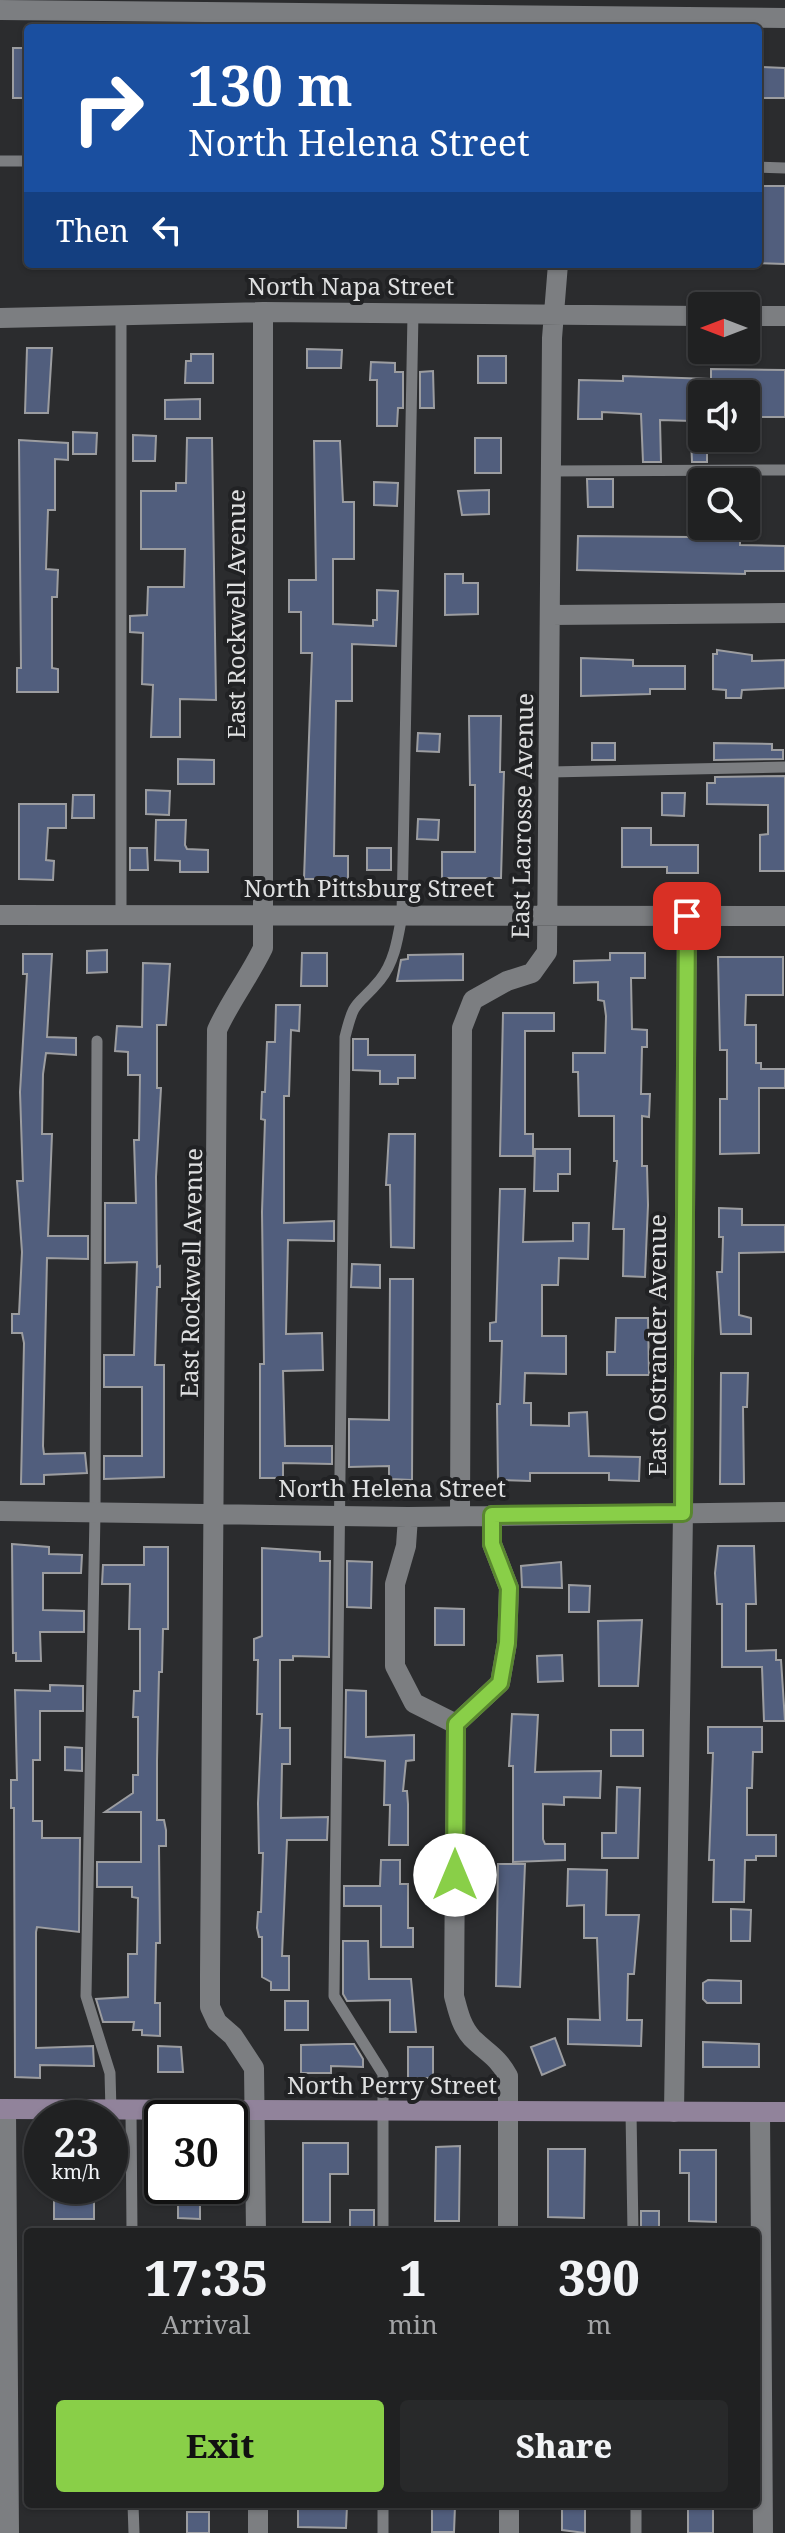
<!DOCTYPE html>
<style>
body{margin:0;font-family:"Noto Serif",serif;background:#28292a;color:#f1f3f6;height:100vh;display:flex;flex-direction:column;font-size:30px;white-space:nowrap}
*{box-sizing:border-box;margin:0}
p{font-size:26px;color:#a2a3a5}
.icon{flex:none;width:44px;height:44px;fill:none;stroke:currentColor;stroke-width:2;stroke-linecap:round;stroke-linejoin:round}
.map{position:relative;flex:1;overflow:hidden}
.panel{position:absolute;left:24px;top:2228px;width:736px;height:280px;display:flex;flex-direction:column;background:#202122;border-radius:8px;box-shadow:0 2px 6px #0004,0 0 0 2px #3d3e40}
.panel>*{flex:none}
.guide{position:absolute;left:24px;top:24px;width:738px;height:244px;border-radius:8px;box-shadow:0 2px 6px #0004,0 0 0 2px #3d3e40;background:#1a4fa0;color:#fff;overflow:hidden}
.needle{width:52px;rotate:270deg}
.buttons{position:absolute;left:688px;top:292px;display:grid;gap:16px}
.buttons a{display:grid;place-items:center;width:72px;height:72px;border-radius:8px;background:#202122;box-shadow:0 2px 6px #0004,0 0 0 2px #3d3e40;font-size:40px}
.speed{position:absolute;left:24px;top:2100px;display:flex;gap:16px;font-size:40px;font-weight:700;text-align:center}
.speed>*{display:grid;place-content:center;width:104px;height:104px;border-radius:50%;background:#202122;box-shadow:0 2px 6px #0004,0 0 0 2px #3d3e40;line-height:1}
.speed small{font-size:20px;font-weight:400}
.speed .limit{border:4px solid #111;border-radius:12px;background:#fff;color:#111}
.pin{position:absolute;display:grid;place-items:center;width:68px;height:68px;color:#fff;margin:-34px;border-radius:16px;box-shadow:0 4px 12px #0006}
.me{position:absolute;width:88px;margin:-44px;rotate:0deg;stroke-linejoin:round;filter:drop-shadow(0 0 6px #0008)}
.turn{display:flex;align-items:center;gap:28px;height:168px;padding:0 32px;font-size:36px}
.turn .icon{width:104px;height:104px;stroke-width:2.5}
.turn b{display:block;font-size:56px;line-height:68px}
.then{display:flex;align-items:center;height:76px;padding:0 32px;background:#0003;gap:16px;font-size:30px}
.eta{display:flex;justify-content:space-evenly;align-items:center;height:136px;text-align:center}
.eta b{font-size:48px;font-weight:800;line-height:56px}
.cta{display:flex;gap:16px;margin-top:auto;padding:16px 32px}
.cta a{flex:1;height:92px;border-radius:8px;background:#89cf48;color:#111;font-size:32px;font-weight:800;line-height:92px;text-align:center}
.cta a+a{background:#28292a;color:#f1f3f6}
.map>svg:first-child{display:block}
.building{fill:#515e7d;stroke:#9c9da0;stroke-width:2}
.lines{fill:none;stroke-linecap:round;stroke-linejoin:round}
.lane{stroke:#7c7e81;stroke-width:11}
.street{stroke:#7c7e81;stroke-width:20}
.secondary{stroke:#91839b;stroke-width:20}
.route-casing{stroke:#59872f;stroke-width:20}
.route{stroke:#89cf48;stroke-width:14}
.labels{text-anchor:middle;stroke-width:8;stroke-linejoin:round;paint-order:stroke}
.street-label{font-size:24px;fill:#dfe0e1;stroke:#212224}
</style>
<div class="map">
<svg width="785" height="2533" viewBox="0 0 785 2533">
<rect width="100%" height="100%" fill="#2b2c2e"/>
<!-- building -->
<path class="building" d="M13,48H28V98H13Z
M760,67L785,68V98H758Z
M758,186H785V264L758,263Z
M27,348H52L48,413H25Z
M307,349L342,350L341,368H307Z
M191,354H213V383H185L186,361H191Z
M478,356H506V383H478Z
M371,362L395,363V372H403V408H398L397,426H377V380H370Z
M711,369L785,370V417H760V403H746V394H692V421L660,420L661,462H643L641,414L602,412V419H578L579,380L623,381V376L711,379Z
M433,371L434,408H420V372Z
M200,399V419H165V400Z
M73,432L97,433L96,454H73Z
M133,435L156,436L155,461H133Z
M187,438H212L216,700L180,699V737H151L153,685L142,684L143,633L130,632V616L147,615L148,587H184L185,549H141V491H176V483H186Z
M475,438H501V473H475Z
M691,438H707V462H692Z
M19,440L68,443V460L55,459V510H48L46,569L58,570L57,597H52V668L58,669V692H17V668H21Z
M314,441H340L343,502H354V559H333V624L373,626V620H377V590L398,591L396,646L352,644V701H336L334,856H348V879H304L312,653H301V612H289V580H316Z
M587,479H613V507H588Z
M374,482L398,483L397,506L374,505Z
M489,490V514L462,515L458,491Z
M578,536L691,537L740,540V545L785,546V571H745V574L577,570Z
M445,574H463V583H478V614L445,615Z
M717,650L752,655V661L785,660V688L742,690L741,698H726V690L713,689V654H717Z
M581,658L633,660V666H685V689H650V694L581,696Z
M469,716H501L500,772H504L501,878H442V852H475V785H470Z
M418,733L440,734L439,752L417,751Z
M592,743H615V760H592Z
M714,743L772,744V750H783V759L714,760Z
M178,759L214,760V784H178Z
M785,776V871H760V835L768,834V805L707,804V783H715V777Z
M146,790L170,791L169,815L146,814Z
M662,793H685L684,816L662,815Z
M73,795H94V818H72Z
M19,804H66V828H48L46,860L54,861L53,880L19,879Z
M418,819L439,820L438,840L417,839Z
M156,820H186L185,845L187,849L208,850V872H180V861L155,860Z
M622,828H651V845H698V873H667V867H622Z
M130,848H147L148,870H130Z
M367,848H391V870H367Z
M107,950V972L87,973V951Z
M302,953H327V986H301Z
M610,953H645V978H631L632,1029L647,1030V1047H642L641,1094H650L649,1117L642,1116V1166H647L648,1205L645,1277L623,1276L624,1229H613L617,1161H614V1116H579L578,1072H573V1053H605L606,1016L604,1001L598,1000V982L574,983V961L610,960Z
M23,954H52L47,1037L76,1038V1055L46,1053L43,1074L42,1134H52L48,1236H88V1259L47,1258L43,1446L44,1454L85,1453L87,1473L44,1475V1484H21L24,1343L22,1333H12V1314H19L22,1252L17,1181H23L20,1092L27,974H23Z
M463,954V980L397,981L401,960L408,959V955Z
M718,957H783V995H746L745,1025H756V1063H761V1069H785V1088H759V1153L720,1154V1099H727V1050H720Z
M143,963L170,964L166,1025H157V1088H161L156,1177L157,1267L160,1266V1287H157L155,1365H164V1477L104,1479V1456H142V1387H104V1355H134L137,1262L105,1263V1203H136L134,1140H139L140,1075H128V1052L115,1051L117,1026L142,1027Z
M276,1005H300L299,1031L291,1030L289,1096H284V1223L334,1221V1241L288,1240L286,1334L322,1333L323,1370L283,1371L285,1446H332V1464L283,1463V1478H260V1364H264L262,1212L265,1120L261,1119L262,1092H265L267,1042H275Z
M503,1013H554V1031H525V1134H533V1156H500Z
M353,1039H368V1055H415V1078H398V1084H380V1071L353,1070Z
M389,1134H415L414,1248L391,1247L390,1185H386Z
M535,1149H570V1174H558V1191H534Z
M500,1189H525L523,1242L573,1241V1223H589L588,1259L559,1258L558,1285H542V1336H566V1374L525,1373L524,1403H531V1425L569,1426V1413L587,1412L589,1456L640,1457L639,1481L609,1480V1473H530V1481L498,1480L497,1404H500L502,1341H490V1323L496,1322Z
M719,1208L742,1209V1225H785V1252L739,1253V1315L751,1318V1334H721L717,1272H722L723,1237H719Z
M352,1264L380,1265V1288L351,1287Z
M390,1279H413L412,1480L389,1479V1466L349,1467V1419L389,1420Z
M616,1318H648L649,1375H607V1352H615Z
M721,1373H748L747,1407H743L744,1484H720Z
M12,1544L49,1547V1554L82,1555L81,1573H43V1610L84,1611V1632H40L41,1661H16V1653H13Z
M718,1546H754L756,1604H746V1651L776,1650V1660H781L785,1721H764L762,1667H722V1604H717L715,1573Z
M144,1547H168V1629H163L162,1672H159L157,1761V1820H164L166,1830V1846H159L160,1943H156L155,2003H160V2036L142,2035V2030H133L134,2022H103L96,1999L128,1997V1954H137L138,1898L132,1897V1887H97V1862H141V1812H105L133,1793V1775H138V1717H133L134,1691H140V1629H129L130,1584H102L103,1565H144Z
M262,1548L320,1552V1561H330L329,1657L293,1656V1660H280V1728H290V1764H282L281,1818L328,1817L327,1840H287L282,1956H289V1990H271V1982L262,1977V1937H259L257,1928L258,1912H261L263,1853H259L258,1803L262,1714H257L258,1660H254V1639L262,1636Z
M347,1561L372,1562L371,1608L347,1607Z
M561,1562L562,1588L522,1587L521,1566Z
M569,1585L590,1586L589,1612H569Z
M435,1608L464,1609V1645H435Z
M642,1620L638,1686H599L598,1621Z
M562,1655L563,1681L538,1682L537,1656Z
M50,1685L83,1686V1711H40V1760H33V1821H42V1838H80L79,1932L37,1927L36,1932V2048L93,2046L94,2066L40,2065V2078L15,2077L14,1808H11V1780H17L15,1690L50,1691Z
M346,1690L366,1691V1737L414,1735V1760L406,1761L403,1791H407L408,1804V1845H389L390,1805H384L385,1761L345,1757Z
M512,1714L538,1715L535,1772L601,1771L600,1798L564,1797V1805L543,1804V1839L545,1844H565V1860L513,1862V1766H509Z
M708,1727H762V1752H753L752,1788H747V1835H776V1856H756V1860H745L744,1902H713L714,1860H709L713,1753H708Z
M611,1730H643V1756H611Z
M65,1747L82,1748V1771L65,1770Z
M617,1787L640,1788L638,1858H602V1833H616Z
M381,1860H400V1884H408V1928H413V1947H381V1906H344V1886H380Z
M498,1864H525L520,1987L496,1986Z
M568,1869L607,1870L606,1915H639L634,1974H628L627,2020H642L641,2046L568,2044V2019L600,2020L597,1938H584V1905L567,1906Z
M731,1909L751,1910L750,1941H731Z
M343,1941H368L369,1979H411L416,2032H390V2000L347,2001L343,1994Z
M708,1980L741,1981V2003H707L703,1999V1983Z
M285,2001H308V2030H285Z
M555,2038L565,2065L542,2075L531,2047Z
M703,2042L759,2044V2067H703Z
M346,2044H354L363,2059V2067L331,2066V2073H301V2045Z
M158,2046L181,2047L183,2072H158Z
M408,2047H433V2078H408Z
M303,2143H348V2174H330V2222H303Z
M460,2146L459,2221H435L436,2147Z
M548,2149H585L584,2218L548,2217Z
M680,2150H716V2222L689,2221V2173H680Z
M54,2186H94V2219H54Z
M178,2192H200V2219L178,2218Z
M350,2210H374V2230H350Z
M641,2211H659V2230H641Z
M298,2505L347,2506L346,2528L298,2527Z
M432,2505L455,2506L454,2532H432Z
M688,2506H713V2533H688Z
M562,2507L585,2508V2533L562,2530Z
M187,2512H209V2533H187Z"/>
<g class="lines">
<!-- lane -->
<path class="lane" d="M0,161H28
M758,167L785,168
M121,315V915
M551,471L785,470
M550,772L785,767
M97,1041L95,1513L86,1996L110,2073L111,2111
M131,2111L132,2232
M631,2112L633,2232
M383,2232V2074L334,1996L345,1037C355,996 357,1008 380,980C395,961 398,937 402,915L413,313
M133,2504L134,2533
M383,2504V2533
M636,2504V2533"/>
<!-- street -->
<path class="street" d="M0,10L785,18
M746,316H785
M0,318L263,312L702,316
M551,615L785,613
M0,915L785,916
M0,1511L408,1517L785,1512
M460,1515L462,1028L473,1000L507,981L532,973L547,952L552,338L558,264
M492,1515V1544L509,1588L507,1643L500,1683L456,1724L454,1996C458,2011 461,2026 472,2038C487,2053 497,2056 508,2076V2232
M408,1517L406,1546L395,1584V1666L414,1703L456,1724
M6,2109L9,2533
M674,2112L683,1513L687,916
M760,2112L763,2533
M256,2232L254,2068L233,2036L217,2022L210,2007V1974L217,1030C230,1001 249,977 263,948V312
M258,2504V2533
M509,2504V2533"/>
<!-- secondary -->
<path class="secondary" d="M0,2109L785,2112"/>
</g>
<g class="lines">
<defs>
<path id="route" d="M455,1875L456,1724L500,1683L507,1643L509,1588L492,1544V1515L683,1513L687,916"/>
</defs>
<!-- route casing -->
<use href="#route" class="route-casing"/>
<!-- route -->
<use href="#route" class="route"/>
</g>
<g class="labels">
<!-- street labels -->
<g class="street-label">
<text x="351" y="295">North Napa Street</text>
<text transform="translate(237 614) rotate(-90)" y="8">East Rockwell Avenue</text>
<text transform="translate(523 816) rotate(-89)" y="8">East Lacrosse Avenue</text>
<text x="369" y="897">North Pittsburg Street</text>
<text transform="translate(192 1273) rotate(-89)" y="8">East Rockwell Avenue</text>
<text transform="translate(658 1345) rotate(-90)" y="8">East Ostrander Avenue</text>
<text x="392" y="1497">North Helena Street</text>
<text x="392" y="2094">North Perry Street</text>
</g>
</g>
</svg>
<div class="buttons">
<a><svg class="needle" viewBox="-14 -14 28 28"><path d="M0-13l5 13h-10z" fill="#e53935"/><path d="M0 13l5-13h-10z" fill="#a2a3a5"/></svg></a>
<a><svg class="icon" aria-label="sound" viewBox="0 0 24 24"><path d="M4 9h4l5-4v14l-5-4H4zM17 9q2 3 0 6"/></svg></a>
<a><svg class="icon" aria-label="search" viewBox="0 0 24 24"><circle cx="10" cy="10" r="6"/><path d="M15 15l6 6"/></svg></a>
</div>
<div class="speed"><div>23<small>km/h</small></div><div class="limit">30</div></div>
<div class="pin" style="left:687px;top:916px;background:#d93025"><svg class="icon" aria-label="arrive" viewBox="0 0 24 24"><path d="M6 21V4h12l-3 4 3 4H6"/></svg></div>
<svg class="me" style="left:455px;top:1875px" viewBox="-20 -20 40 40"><circle r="19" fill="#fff"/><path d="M0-13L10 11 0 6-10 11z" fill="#89cf48"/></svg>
<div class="guide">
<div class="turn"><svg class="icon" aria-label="right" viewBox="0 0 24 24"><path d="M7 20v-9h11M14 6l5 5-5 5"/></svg><div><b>130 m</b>North Helena Street</div></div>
<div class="then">Then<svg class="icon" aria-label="left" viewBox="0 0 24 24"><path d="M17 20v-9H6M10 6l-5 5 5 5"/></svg></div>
</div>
<section class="panel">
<div class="eta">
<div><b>17:35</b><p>Arrival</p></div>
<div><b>1</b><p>min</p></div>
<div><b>390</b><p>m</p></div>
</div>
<div class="cta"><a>Exit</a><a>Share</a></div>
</section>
</div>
